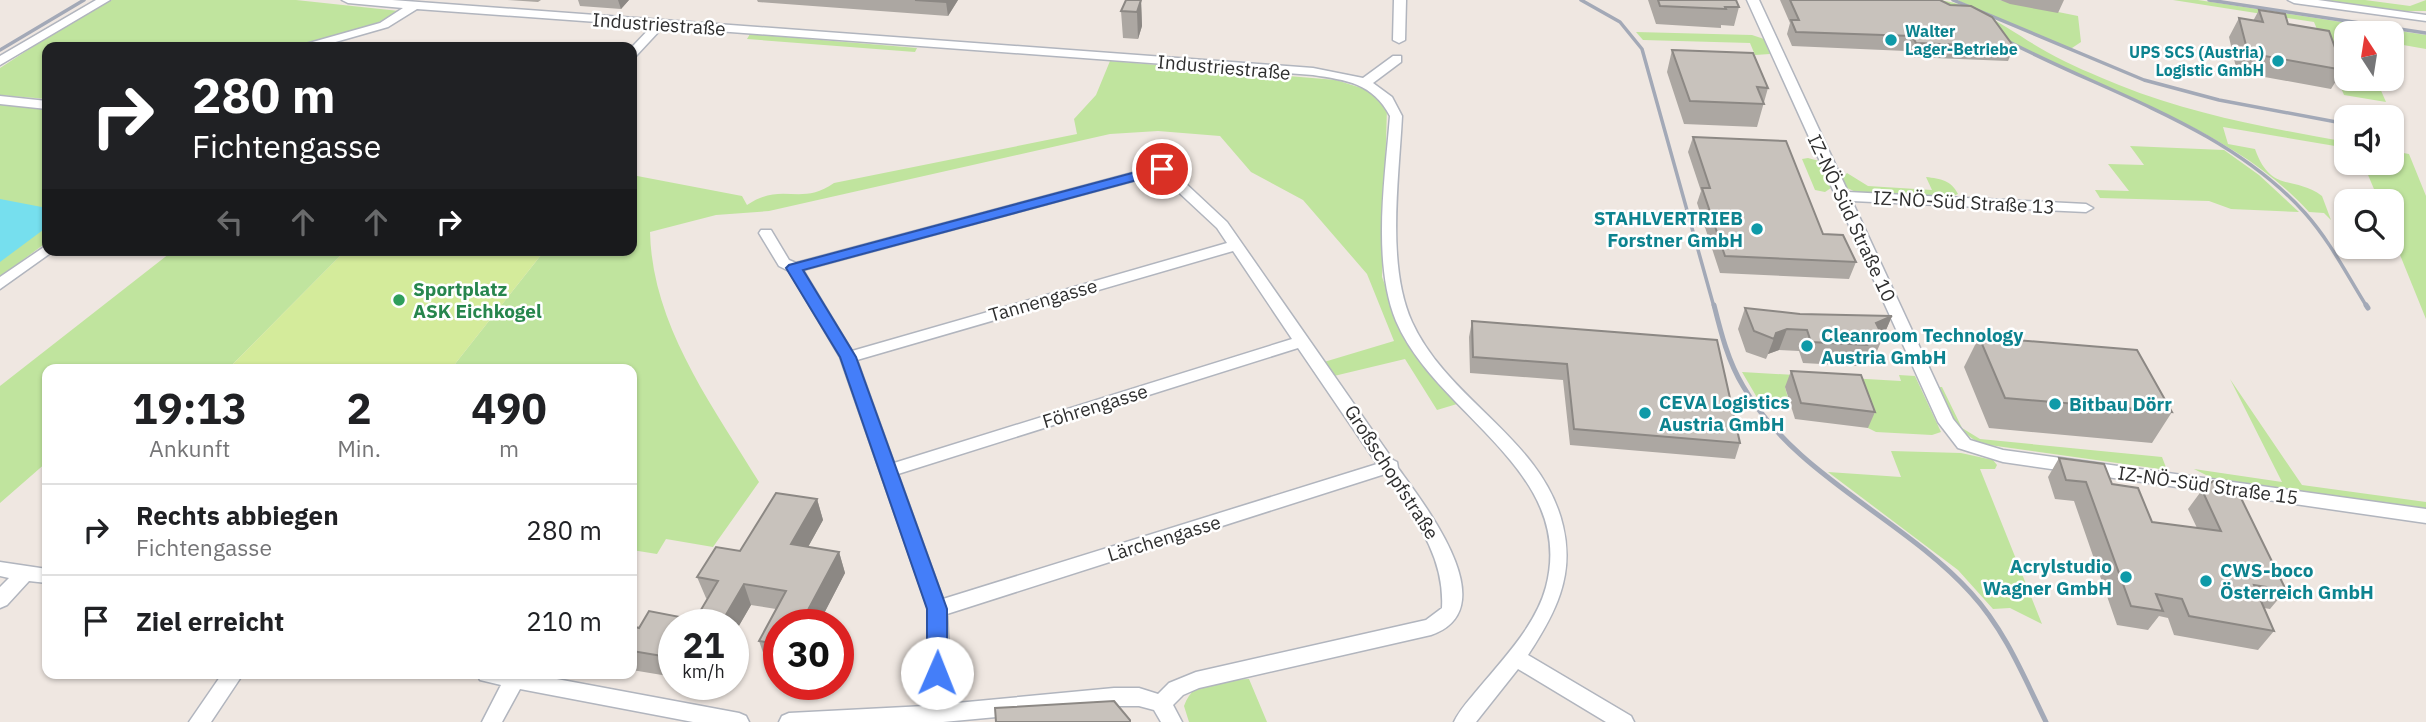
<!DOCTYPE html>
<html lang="de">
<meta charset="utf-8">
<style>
body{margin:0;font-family:"IBM Plex Sans",sans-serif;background:#f2f2f2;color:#202124;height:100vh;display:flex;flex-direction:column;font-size:26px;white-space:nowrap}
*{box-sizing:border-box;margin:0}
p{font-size:23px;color:#757577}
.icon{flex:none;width:38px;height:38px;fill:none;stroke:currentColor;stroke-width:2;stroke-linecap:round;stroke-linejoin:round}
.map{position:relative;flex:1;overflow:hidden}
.side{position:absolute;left:42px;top:364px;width:595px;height:315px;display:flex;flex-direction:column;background:#fff;border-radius:14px;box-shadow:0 2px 5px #0004}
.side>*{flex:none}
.hud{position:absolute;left:42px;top:42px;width:595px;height:214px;border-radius:14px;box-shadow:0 2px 5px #0004;background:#202124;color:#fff;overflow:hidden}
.needle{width:46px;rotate:348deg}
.controls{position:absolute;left:2334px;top:21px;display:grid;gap:14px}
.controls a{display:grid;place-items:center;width:70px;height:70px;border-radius:14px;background:#fff;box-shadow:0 2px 5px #0004;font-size:35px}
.speed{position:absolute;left:658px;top:609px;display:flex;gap:14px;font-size:35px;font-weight:700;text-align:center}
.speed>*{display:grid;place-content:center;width:91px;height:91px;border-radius:50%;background:#fff;box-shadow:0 2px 5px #0004;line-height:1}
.speed small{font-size:18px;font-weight:400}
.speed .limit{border:10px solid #d22;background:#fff;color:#111}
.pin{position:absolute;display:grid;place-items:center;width:60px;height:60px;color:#fff;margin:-30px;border:4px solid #fff;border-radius:50%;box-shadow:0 2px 7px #0007}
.me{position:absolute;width:77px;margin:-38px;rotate:1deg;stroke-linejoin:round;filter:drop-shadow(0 0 5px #0008)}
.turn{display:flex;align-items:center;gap:24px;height:147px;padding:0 35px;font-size:32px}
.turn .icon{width:91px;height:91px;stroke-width:2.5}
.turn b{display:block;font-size:49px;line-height:60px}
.lanes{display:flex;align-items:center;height:66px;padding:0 35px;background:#0003;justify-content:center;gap:35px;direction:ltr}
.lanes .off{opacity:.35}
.eta{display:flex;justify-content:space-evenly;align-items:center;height:119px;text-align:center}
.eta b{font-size:42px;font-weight:700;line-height:49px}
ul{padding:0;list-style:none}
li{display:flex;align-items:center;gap:21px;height:91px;padding:0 35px;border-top:2px solid #e0e0e0}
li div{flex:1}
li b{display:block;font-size:26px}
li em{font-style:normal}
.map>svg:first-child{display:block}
.green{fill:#c0e49e}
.pitch{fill:#d4eb9b}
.water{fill:#76dfee}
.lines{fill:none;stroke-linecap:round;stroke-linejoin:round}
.minor-casing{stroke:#b1b5be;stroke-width:3}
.minor{fill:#fff;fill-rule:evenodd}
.rail-far1{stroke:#a3a9b7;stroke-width:3.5}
.rail{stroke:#a3a9b7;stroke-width:5}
.wall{fill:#aca7a2}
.shaded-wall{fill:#8c8884}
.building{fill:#c8c2bc;stroke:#8c8884;stroke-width:2}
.route{fill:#447ef9;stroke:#2c52a2;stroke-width:2}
.culture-dot{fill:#0f9aa8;stroke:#fff;stroke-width:2.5}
.leisure-dot{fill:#2e9e5b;stroke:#fff;stroke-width:2.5}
.labels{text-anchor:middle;stroke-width:5;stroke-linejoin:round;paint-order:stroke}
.far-culture-label{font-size:16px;font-weight:bold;fill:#0d838f;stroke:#fff;text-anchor:start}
.street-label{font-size:19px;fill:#2e2e2e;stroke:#fff}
.culture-label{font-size:19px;font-weight:bold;fill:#0d838f;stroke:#fff;text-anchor:start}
.leisure-label{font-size:19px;font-weight:bold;fill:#27864d;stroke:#fff;text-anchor:start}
</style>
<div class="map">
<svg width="2426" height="722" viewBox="0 0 2426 722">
<rect width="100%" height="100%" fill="#efe7e1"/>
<!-- green -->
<path class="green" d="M112,0H296L399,11L372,26L297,47H47V99L0,95V68L88,11Z
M1932,0C1974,0 2011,32 2047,52C2070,65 2095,75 2119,85C2193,115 2270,128 2347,142V148L2223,127L2228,144L2255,149C2271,194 2294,175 2322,196L2331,220L2324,213L2309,212C2241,137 2139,104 2049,62C2009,42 1972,18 1932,0Z
M1957,0H1999L2078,16L2081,42L2069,50Z
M2173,0H2198L2426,35V49L2392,43V33H2347V79H2376L2386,102L2344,95L2314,22Z
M2315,0H2365L2410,6L2426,0V11H2394Z
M1636,32L1752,35L1764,39L1770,54L1755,55L1750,43L1643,40Z
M750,34L917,48L915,52L747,39Z
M1110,61L1336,80L1371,91L1387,107L1382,277L1406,341L1457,404L1437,410L1405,359L1334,376L1324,362L1394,341L1367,274L1303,200L1251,172L1220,136L1158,131L1110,134L769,211L716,215L650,232C652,325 712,405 759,482L713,547L666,539L657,554L632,550V369H451L545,250H632V175L742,196L747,205C782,181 800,207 834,183L1077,134L1074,119L1096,95Z
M0,104L47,109V242L0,277Z
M2130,146L2224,150L2259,175L2299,212L2231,209L2209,201L2100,198L2095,190L2129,191L2108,164L2144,165Z
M2392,151L2409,154L2426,196V319L2396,245L2392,244L2395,241L2392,201H2379L2363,163H2392Z
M1808,158L1819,161L1831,188L1825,192L1815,190L1802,159Z
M1847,173L1868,186L1932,190L1926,177C1941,179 1951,180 1958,194L1951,197L1856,192L1845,187L1841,179Z
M174,250H346L228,369H47V462L0,503V386Z
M1742,372L1901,381L1899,375L1915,376L1941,432L1932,435L1876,432L1868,428L1854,391L1785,387L1791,409L1762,406Z
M2230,379L2302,485L2426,502V509L2214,479L2194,469L2282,482Z
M1939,387H1942L1962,428L1980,439L2162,457L2167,470L1982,444C1957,432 1949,413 1937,389Z
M1891,451L1961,453L1993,460L1997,465L1995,469H1980L2042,624L2010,608L1993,609L1958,570L1828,472L1901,477Z
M1249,679L1267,722H1189L1184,706C1196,675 1220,681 1249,679Z"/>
<!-- pitch -->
<path class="pitch" d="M346,250H545L451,369H228Z"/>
<!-- water -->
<path class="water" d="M0,199L47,208V227L0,262Z"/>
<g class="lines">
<defs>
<path id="minor" d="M96,0H110L0,65V56Z
M342,0H392L1313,68L1363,78L1393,56H1401V62L1373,83L1392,97L1402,116C1399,178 1386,265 1412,322C1448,401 1543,439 1563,526C1575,576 1555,614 1528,655L1631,716L1634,722H1606L1518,669L1476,722H1454C1460,709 1470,699 1479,688C1503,659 1536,625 1546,587C1577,470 1435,414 1396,321C1372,262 1385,178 1390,116C1373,83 1346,80 1313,75L663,27L636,56L632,58V47L652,26L417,9L388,27L318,47H300L302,45L380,23L403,8L348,3Z
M1394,0H1406L1405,40L1399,43L1393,40Z
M1747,0H1759L1848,192L2086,204L2093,208L2086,212L1852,201L1953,419L1970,440L2003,450L2426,509V523L2003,462L1958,448L1938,422Z
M2288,0H2318L2426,15V21L2294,3Z
M0,96L47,101V109L0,104Z
M1162,165L1167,166L1227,222L1393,460L1397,462L1398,468C1424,504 1507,609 1431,635L1199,688L1183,695L1173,705L1182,722H1161L1154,710L1139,706H1114L943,722H779L782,716L789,713L925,706L929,653L928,609L840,357L789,271L779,266L759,233L761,230H771L789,260L796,263ZM1159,174L1217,228L1227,243L852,351L803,270ZM1233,251L1292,339L894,463L857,360ZM1298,348L1377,464L943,599L898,474ZM1385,474C1413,516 1445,555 1442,608L1426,620L1196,672L1169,683L1158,694L1139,688H1114L946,704L949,653L947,614Z
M47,245V250H53L52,252L0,289V277Z
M0,562L47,569V583L29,581L7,605L0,608V587L9,578L0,576Z
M222,674H243L211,722H189Z
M477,674H530L739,713L746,716L749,722H693L520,689L502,722H482L501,685L480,680Z"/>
</defs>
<!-- minor casing -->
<use href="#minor" class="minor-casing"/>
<!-- minor -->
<use href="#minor" class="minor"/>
<!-- rail-far1 -->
<path class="rail-far1" d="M1581,0L1620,22L1642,49L1714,307
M1953,0L2144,80L2219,100L2347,124
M2209,0L2426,33
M1996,35C2099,91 2225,124 2305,213C2330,241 2347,275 2367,307
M0,50L84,0
M2392,136L2395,137"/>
<!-- rail -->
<path class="rail" d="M1714,305C1721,333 1728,361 1743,386C1796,477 1902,517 1971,593C2005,630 2024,677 2046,722
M2366,305L2368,308"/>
</g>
<!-- wall -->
<path class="wall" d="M508,0H541L538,2Z
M578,0H629L621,9L580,6Z
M757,0H958L948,16L758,2Z
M1141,0L1142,26L1138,39L1123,38L1121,11Z
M1648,0H1736L1739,7L1734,26L1721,25V28L1656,24Z
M1780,0H1940L2014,47L2008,61L1910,57L1906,51L1792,46L1787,34L1790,23Z
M2000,0H2064L2058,13L2010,4Z
M2259,10L2288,24L2343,70L2331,89L2237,72L2229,37L2239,18L2253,21Z
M1672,50L1768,88L1757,127L1684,124L1667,72Z
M1693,137L1823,234L1856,262L1849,279L1720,273L1697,203L1701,191L1688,152Z
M1745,308L1800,314L1892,316L1874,358L1861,357L1858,366L1803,363L1799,351L1779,350L1768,354L1766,359L1746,352L1738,329Z
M1472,321L1740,443L1735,459L1570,445L1563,380L1470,373L1469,337Z
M1979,337L2172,412L2152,443L1989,428L1964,367Z
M1791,371L1875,412L1868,428L1795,419L1785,387Z
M2059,458L2112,484L2152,522L2197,528L2188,509L2202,490L2286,590L2270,609L2264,608L2274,631L2258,650L2174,635L2168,618L2159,616L2148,630L2117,625L2074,501L2055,499L2048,477Z
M776,493L817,499L823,520L808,547L839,552L845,573L818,625H779V664L766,661L759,641L776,609L751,605L733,636V625H674V677L632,670V626L639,628L649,611L695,620L707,599L706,598L697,577L716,547L740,551Z"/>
<!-- shaded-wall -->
<path class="shaded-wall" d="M618,0H629L621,9Z
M948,0H958L948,16L946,2Z
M1141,0L1142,26L1138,39L1137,12Z
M1892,316L1883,337L1876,323Z
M1787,329L1779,350L1768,354L1766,359L1776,333Z
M817,499L823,520L798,565L791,544Z
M839,552L845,573L818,625H800Z
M744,584L751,605L733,636V625H720Z"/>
<!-- building -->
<path class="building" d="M915,0H948L946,2Z
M1126,0H1141L1137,12L1121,11Z
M1658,0H1736L1739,7H1725L1726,9L1660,6Z
M1790,0H1940L1950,5L1971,6L1992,17L2014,47L1916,43L1912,36L1796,32L1791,20H1799Z
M2259,10L2285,14L2288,24L2329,31L2343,70L2248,53L2239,18L2263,22Z
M1672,50L1753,53L1768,88L1757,87L1764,104L1690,101Z
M1693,137L1786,141L1823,234L1843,235L1856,262L1725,256L1702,188H1710Z
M1745,308L1800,314L1892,316L1876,323L1883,337L1863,336L1867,345L1811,342L1807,330L1787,329L1776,333L1774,339L1754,331Z
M1472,321L1717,340L1740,443L1574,429L1567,364L1473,357Z
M1979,337L2137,350L2172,412L2005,398Z
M1791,371L1861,375L1875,412L1801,403Z
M2059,458L2104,464L2112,484L2138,488L2152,522L2221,531L2202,490L2213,481L2226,484L2230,493L2239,494L2286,590L2254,585L2274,631L2189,616L2182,599L2156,594L2163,611L2131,606L2086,482L2066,480Z
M776,493L817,499L791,544L839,552L800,625H779V644L759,641L786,591L744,584L720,625H674V658L632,651V626L639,628L649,611L695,620L718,581L697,577L716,547L740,551Z
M1114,701L1130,720V722H996L995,708Z"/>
<!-- route -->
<path class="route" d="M1162,165L1169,169L1167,172L803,270L856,357L947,609V673L944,679L937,682L930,679L927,673V609L840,357L786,268L789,265Z"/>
<!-- markers -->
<g class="culture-dot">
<circle cx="1891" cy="40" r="7"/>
<circle cx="2278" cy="61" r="7"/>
<circle cx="1757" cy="229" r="7"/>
<circle cx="1807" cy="346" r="7"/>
<circle cx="2055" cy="404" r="7"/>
<circle cx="1645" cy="413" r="7"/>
<circle cx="2126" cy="577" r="7"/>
<circle cx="2206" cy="581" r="7"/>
</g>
<circle class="leisure-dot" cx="399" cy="300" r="7"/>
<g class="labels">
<!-- far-culture labels -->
<g class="far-culture-label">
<text x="1905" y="37">Walter<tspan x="1905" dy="18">Lager-Betriebe</tspan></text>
<text x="2264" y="58" text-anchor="end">UPS SCS (Austria)<tspan x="2264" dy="18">Logistic GmbH</tspan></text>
</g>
<!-- street labels -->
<g class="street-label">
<text transform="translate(659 24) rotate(4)" y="7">Industriestraße</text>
<text transform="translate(1224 67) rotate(5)" y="7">Industriestraße</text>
<text transform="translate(1964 202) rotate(3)" y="7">IZ-NÖ-Süd Straße 13</text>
<text transform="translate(1852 218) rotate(65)" y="7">IZ-NÖ-Süd Straße 10</text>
<text transform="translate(1043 300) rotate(-16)" y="7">Tannengasse</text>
<text transform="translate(1095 406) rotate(-17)" y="7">Föhrengasse</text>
<text transform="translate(1392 472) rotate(57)" y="7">Großschopfstraße</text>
<text transform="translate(2208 485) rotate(8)" y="7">IZ-NÖ-Süd Straße 15</text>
<text transform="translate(1164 538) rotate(-17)" y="7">Lärchengasse</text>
</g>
<!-- culture labels -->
<g class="culture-label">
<text x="1743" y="225" text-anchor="end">STAHLVERTRIEB<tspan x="1743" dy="22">Forstner GmbH</tspan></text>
<text x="1821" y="342">Cleanroom Technology<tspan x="1821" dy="22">Austria GmbH</tspan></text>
<text x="1659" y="409">CEVA Logistics<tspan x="1659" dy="22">Austria GmbH</tspan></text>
<text x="2069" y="411">Bitbau Dörr</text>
<text x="2112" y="573" text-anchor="end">Acrylstudio<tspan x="2112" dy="22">Wagner GmbH</tspan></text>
<text x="2220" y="577">CWS-boco<tspan x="2220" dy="22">Österreich GmbH</tspan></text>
</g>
<!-- leisure labels -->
<g class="leisure-label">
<text x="413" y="296">Sportplatz<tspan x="413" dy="22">ASK Eichkogel</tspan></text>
</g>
</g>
</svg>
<div class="controls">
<a><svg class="needle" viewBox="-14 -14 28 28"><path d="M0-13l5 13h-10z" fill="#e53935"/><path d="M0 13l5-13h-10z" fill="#757577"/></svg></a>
<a><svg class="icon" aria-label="sound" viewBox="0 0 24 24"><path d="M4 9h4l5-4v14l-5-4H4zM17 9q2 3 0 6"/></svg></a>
<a><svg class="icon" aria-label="search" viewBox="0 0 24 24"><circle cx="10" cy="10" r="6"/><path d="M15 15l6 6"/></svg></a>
</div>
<div class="speed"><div>21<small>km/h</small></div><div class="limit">30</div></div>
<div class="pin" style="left:1162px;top:169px;background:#d93025"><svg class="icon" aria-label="arrive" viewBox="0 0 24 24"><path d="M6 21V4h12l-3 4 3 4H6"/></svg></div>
<svg class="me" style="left:937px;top:673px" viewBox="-20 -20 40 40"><circle r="19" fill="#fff"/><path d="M0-13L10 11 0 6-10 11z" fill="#447ef9"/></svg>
<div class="hud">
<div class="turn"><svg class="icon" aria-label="right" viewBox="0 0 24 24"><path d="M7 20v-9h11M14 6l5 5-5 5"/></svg><div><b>280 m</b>Fichtengasse</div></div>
<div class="lanes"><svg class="icon off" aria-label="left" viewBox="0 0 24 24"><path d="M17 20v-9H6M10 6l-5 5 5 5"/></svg><svg class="icon off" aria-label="ahead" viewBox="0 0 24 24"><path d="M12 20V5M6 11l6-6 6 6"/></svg><svg class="icon off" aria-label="ahead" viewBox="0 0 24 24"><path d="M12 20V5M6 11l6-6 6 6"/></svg><svg class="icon" aria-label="right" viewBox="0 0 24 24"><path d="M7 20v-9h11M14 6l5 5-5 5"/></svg></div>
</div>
<section class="side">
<div class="eta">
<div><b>19:13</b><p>Ankunft</p></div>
<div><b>2</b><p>Min.</p></div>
<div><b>490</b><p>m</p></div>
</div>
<ul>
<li><svg class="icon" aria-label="right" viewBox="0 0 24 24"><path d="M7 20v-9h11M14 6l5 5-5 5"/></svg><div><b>Rechts abbiegen</b><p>Fichtengasse</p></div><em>280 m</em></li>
<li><svg class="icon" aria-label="arrive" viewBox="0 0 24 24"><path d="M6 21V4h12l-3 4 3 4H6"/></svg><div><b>Ziel erreicht</b></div><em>210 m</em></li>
</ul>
</section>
</div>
